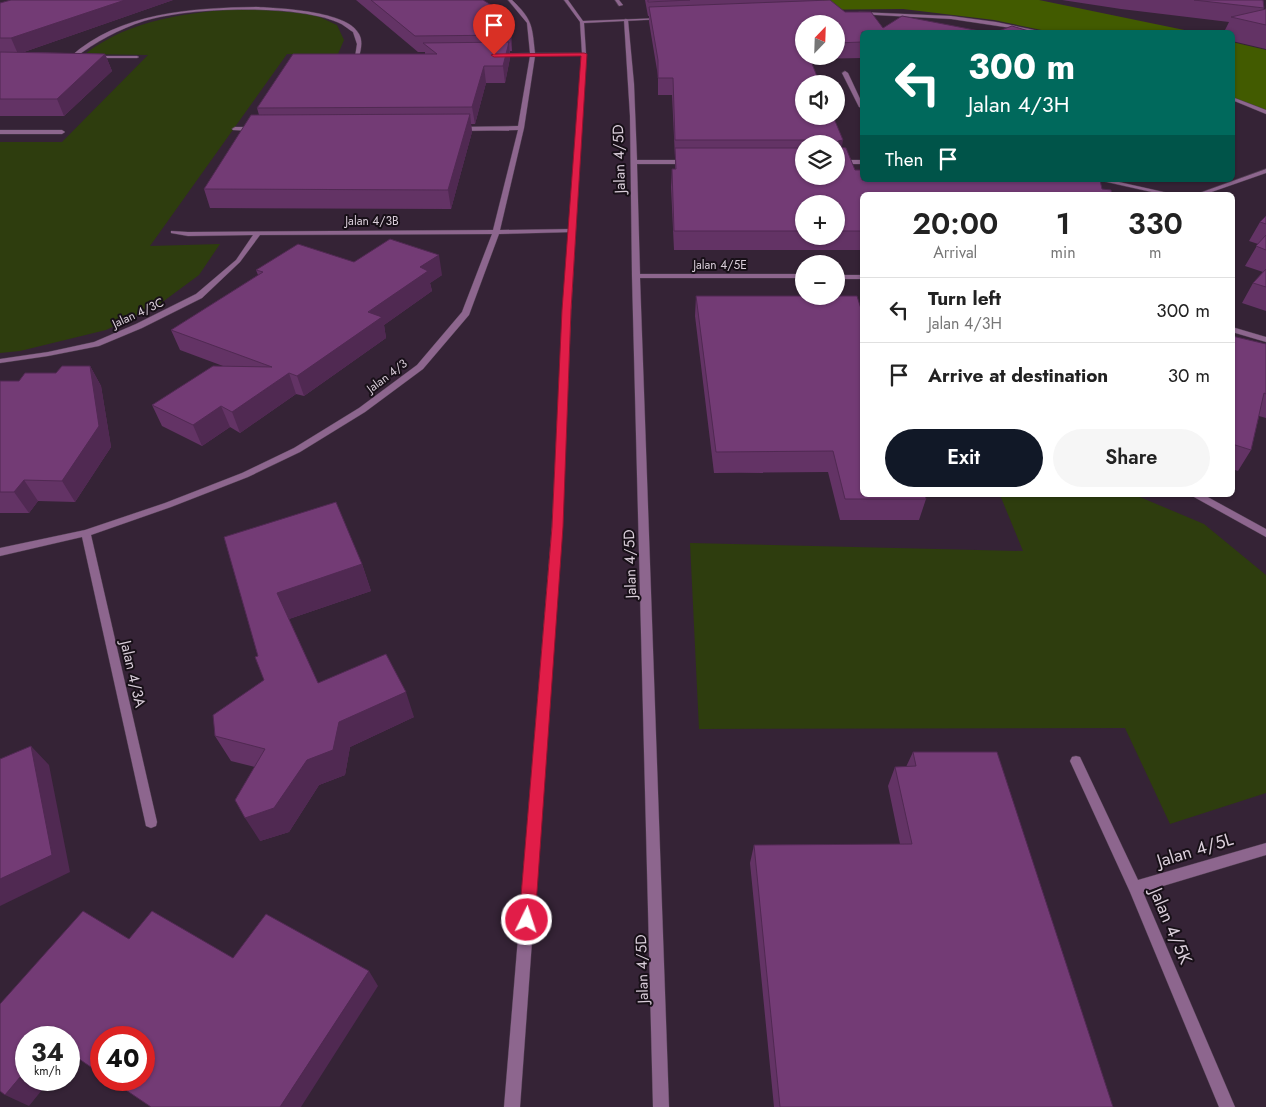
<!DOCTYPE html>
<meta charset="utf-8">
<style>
body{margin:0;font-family:Jost,sans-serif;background:#f6f6f6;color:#222;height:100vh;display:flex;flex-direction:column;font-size:19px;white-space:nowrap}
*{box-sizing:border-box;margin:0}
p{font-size:16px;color:#767676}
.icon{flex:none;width:28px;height:28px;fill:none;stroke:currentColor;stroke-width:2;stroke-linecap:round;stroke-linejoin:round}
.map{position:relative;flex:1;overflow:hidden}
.panel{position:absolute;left:860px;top:192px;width:375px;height:305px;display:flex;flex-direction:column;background:#fff;border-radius:8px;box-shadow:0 1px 4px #0004}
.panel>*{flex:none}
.guide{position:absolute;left:860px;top:30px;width:375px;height:152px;border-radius:8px;box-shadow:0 1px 4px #0004;background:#00695c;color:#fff;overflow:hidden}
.needle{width:32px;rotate:23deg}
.tools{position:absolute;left:795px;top:15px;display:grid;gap:10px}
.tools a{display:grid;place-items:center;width:50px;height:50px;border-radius:50%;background:#fff;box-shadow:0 1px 4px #0004;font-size:25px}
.speed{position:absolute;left:15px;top:1026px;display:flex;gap:10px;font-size:25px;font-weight:700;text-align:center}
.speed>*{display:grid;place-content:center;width:65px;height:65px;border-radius:50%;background:#fff;box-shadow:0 1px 4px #0004;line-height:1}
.speed small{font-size:12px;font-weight:400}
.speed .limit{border:8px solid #d22;background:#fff;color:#111}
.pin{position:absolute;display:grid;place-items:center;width:42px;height:42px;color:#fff;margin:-51px -21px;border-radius:50% 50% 50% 0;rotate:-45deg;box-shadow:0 0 5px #0007}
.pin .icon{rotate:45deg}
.me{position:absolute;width:55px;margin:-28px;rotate:4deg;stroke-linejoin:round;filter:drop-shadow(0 0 4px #0008)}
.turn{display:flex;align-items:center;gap:18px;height:105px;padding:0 25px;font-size:22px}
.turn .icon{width:65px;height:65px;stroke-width:2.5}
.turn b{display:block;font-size:35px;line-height:42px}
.then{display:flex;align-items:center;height:48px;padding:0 25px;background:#0003;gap:10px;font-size:19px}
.eta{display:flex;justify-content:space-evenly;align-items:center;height:85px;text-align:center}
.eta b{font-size:30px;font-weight:600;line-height:35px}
.primary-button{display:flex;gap:10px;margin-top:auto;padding:10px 25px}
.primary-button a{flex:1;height:58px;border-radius:30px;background:#111827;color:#fff;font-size:20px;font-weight:600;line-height:58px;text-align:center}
.primary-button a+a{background:#f6f6f6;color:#222}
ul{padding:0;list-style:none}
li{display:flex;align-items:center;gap:15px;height:65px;padding:0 25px;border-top:1px solid #e0e0e0}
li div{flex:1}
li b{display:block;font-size:19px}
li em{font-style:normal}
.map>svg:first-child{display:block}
.green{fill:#2e3d0e}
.forest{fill:#425b00}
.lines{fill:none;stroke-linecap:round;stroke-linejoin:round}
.minor-casing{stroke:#4f3e50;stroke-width:1}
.tertiary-casing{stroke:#4f3e50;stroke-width:1}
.minor{fill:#8d668e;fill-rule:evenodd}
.tertiary{fill:#8d668e;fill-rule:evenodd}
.wall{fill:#633365;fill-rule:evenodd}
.shaded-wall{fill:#502952}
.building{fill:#733b75;stroke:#502952}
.route{fill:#e11d48;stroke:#92132f}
.labels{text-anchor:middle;stroke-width:4;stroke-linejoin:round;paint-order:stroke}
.far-street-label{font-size:12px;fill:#daceda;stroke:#181018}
.street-label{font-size:15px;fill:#daceda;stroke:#181018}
.near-street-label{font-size:18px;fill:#daceda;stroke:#181018}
</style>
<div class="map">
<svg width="1266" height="1107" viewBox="0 0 1266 1107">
<rect width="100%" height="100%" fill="#352336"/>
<!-- green -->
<path class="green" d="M244,8L313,14L337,25L344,40L338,54H287L150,246L220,244L199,275L157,306L106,330L20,351L0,353V142H62L148,55L85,54C132,18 188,13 244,8Z
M1000,495H1135L1204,524L1266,575V793L1170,824L1125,728L699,729L690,543L1023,551Z"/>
<!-- forest -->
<path class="forest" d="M788,0H1039L1194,32H1051L994,20L903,9L798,10Z
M1232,42L1266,50V114L1233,100Z"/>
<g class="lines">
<defs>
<path id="minor" d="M508,0H512C533,20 532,26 535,53H584L586,54L584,55L535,56L524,128L500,230L572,229L575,231L574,232L499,234L469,315L423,369L365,412L300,452L248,477L171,507L91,535L157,822L156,826L151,828L146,826L82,537L0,556V548L85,530L165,503L242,473L294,448L359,408L417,365L462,312L492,234L260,235L240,262L202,298L142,328L99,346L48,356L0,363V359L48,352L94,342L136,324L196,294L236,260L253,235L188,236L171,233V231L188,232L493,230L518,130L458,131L455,129L458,127L518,126L530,56H496L494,55L496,54L530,53L527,23Z
M615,0H619L623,5L619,6Z
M256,7C279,8 348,11 359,34C363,41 361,49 359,57L357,58L355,57L357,44L353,32C348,29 343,24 337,22C294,4 189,7 144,21C119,29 96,42 74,58L70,57C120,12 192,8 256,7Z
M626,19L628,20L634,84L637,160H688L691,162L688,164H637L640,274H804V278H640L669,1107H653L632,276L630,116L624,20Z
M93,56H137L139,57L137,58H91Z
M845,71L848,73L862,103V108L859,107L842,73Z
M235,127H254L257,129L254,131L233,130L232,129Z
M0,130H62L65,132L62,134H0Z
M836,160H862V164H836Z
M1266,169V173L1203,195H1194Z
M1098,180H1110L1177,195H1165Z
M836,275H862V279H836Z
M1232,327L1266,337V342L1232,332Z
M1192,495H1204L1266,529V537L1194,497Z
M1076,756L1080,757L1138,880L1266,843V855L1143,892L1235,1107H1219L1130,892L1070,761L1072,757Z"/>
<path id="tertiary" d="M564,0H568L583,21L662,18L664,19L584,23L586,54L571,310L562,527L520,1107H504L552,527L563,310L582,54L580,22Z
M859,12L951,16L996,22L1044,32H1038L951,19L857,14Z
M1232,97L1266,110V114L1232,100Z"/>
</defs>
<!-- minor casing -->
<use href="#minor" class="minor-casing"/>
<!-- tertiary casing -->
<use href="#tertiary" class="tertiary-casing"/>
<!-- minor -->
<use href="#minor" class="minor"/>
<!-- tertiary -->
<use href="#tertiary" class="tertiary"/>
</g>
<!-- wall -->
<path class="wall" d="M11,0H173L24,52L105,54L112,71L64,116H0V3Z
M356,0H483L496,8L497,23L511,33L512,49V51H510V58L505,83H486L475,124H471L472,132L451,209L210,208L204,189L259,115L257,108L425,54V52H418Z
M645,0H823V1L845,12L883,28L985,32H862V58L810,59L841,147L862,195V250H674L671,187L672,169H675V158L672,95H658V76L649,22V16H648ZM804,24H836V56H804ZM804,144H836L804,176ZM804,204H836V236H804Z
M1062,0H1263L1264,8L1263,10L1266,9V49L1232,41V32H1224L1229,22L1121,9Z
M1266,216V311L1242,303L1253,283L1263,272L1245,266L1258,244L1249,241L1260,222Z
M354,262L442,275L430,283L432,291L384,325L386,338L304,396L296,394L240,433L230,427L202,446L162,426L152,405L223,366L180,350L171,330L258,275L256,270Z
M696,296L926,499L919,520H840L828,472L714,473L695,316Z
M1232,336L1266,344V418L1259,416L1251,450L1238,471L1232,469Z
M90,366L101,386L111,447L75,502L38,501L29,513H0V381H19Z
M224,537L362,564L371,591L289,619L318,683L414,717L350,747L345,775L319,785L289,832L260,841L255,767L231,761L215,736L264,680L258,656Z
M913,752L1113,1107H774L750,863L754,845L900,844L888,786L895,767H906Z"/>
<!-- shaded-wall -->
<path class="shaded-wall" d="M125,0H173L18,54L11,38Z
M496,8L497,23L486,16L488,9Z
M511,33L512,49V51L510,35Z
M509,42L510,58L505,83L503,66Z
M105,54L112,71L64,116L57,99Z
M484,66L486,83L475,124L472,107Z
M470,114L472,132L451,209L448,190Z
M843,140L840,158H836L838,141Z
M439,255L442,275L430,283L432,291L384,325L386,338L304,396L297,376L420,267Z
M90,366L101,386L111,447L75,502L62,481Z
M289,373L296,394L240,433L232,412Z
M221,406L230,427L202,446L193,425Z
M24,480L38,501L29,513L14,492Z
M362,564L371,591L289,619L277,593Z
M406,692L414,717L350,747L345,775L319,785L289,832L260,841L245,818L307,760L339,722Z
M31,746L49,765L70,872L0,906V879Z
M369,971L378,986L301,1107H280Z
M69,1051L73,1053L69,1058Z
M26,1070V1080H50L29,1106L5,1095Z"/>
<!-- building -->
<path class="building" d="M11,0H125L11,38H0V3Z
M371,0H483L496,8L488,9L496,14L486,16L511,33L510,35L415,36Z
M648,0H690L648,2Z
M830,0L845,12H871L883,28L902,16L985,32H862V42L836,43V24H804V56H809L820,84H804V116H833L843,140L838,141L837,146L846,148L855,170H862V180H1100L1102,189L1111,190L1112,195H862V231H836V204H804V231H674L672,169H676L675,148H804V176H836V144H808V142L806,140H675L673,78H658V60L649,7Z
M1194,0H1263L1264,8Z
M1266,9V25L1231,17Z
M1012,26L1032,32H996Z
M509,42L503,66H484L472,107L257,108L293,54H437L423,43Z
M0,52L105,54L57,99H0Z
M470,114L448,190L204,189L251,115Z
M1266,216V224L1260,222Z
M1266,235V250L1256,246Z
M390,239L439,255L420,267L428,271L368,312L382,317L297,376L289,373L232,412L221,406L193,425L152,405L213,366L272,367L171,330L263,272L256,270L298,244L354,262Z
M1266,269V287L1253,283Z
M696,296H857L862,312V495H925L926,499H845L833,451L716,452Z
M1232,336L1266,344V394L1264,393L1251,450L1232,444Z
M62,366H90L99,426L62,481L24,480L14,492H0V381H19L25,373H56Z
M336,502L362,564L277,593L318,683L386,654L406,692L339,722L333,750L307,760L274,808L245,818L235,800L265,749L215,736L213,715L264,680L255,657L258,656L224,537Z
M31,746L52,855L0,879V759Z
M913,752H997L1113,1107H780L754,845L912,844L895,767L916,766Z
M83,911L129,939L152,911L233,958L266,914L369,971L280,1107H151L111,1080H144V1038H101V1074L69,1052V1038H26V1070L5,1095L0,1091V1004Z"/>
<!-- route -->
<path class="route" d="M584,53L587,54L571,310L563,527L535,920L533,926L527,928L522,926L519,920L552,527L562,310L581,56L494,57L491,55L494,54Z"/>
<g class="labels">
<!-- far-street labels -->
<g class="far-street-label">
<text x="372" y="225">Jalan 4/3B</text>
<text x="720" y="269">Jalan 4/5E</text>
<text transform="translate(138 313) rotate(-25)" y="4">Jalan 4/3C</text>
<text transform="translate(387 376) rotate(-37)" y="4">Jalan 4/3</text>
</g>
<!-- street labels -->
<g class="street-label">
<text transform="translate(619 159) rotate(-92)" y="5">Jalan 4/5D</text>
<text transform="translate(630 564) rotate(-92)" y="5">Jalan 4/5D</text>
<text transform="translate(133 674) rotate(77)" y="5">Jalan 4/3A</text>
<text transform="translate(642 969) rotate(-92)" y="5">Jalan 4/5D</text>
</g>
<!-- near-street labels -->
<g class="near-street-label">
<text transform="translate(1195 850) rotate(-17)" y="6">Jalan 4/5L</text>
<text transform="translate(1171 926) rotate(67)" y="6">Jalan 4/5K</text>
</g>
</g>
</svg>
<div class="tools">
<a><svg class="needle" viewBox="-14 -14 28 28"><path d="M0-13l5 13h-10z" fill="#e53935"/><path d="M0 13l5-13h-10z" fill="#767676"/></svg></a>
<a><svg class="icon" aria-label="sound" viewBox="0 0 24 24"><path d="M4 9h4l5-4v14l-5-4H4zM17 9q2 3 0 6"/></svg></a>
<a><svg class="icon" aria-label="layers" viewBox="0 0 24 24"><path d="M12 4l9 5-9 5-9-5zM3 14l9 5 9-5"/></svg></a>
<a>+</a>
<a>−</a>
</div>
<div class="speed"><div>34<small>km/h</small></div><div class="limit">40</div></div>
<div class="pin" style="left:494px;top:55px;background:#d93025"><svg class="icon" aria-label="arrive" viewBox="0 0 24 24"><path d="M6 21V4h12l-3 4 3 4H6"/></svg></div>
<svg class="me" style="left:527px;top:920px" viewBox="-20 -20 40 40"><circle r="17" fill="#e11d48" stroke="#fff" stroke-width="3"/><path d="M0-11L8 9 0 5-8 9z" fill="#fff"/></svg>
<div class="guide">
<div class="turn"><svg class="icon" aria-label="left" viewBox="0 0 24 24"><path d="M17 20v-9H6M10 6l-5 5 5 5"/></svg><div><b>300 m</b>Jalan 4/3H</div></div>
<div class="then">Then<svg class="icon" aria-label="arrive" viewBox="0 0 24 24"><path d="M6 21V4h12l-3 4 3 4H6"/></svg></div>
</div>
<section class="panel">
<div class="eta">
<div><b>20:00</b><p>Arrival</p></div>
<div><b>1</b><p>min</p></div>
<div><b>330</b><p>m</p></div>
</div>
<ul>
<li><svg class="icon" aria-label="left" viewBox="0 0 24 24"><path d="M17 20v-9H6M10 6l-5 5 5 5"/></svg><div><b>Turn left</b><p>Jalan 4/3H</p></div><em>300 m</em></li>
<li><svg class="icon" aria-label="arrive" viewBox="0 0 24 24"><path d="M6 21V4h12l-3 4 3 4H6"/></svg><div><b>Arrive at destination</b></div><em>30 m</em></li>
</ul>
<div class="primary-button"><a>Exit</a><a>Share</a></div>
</section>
</div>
